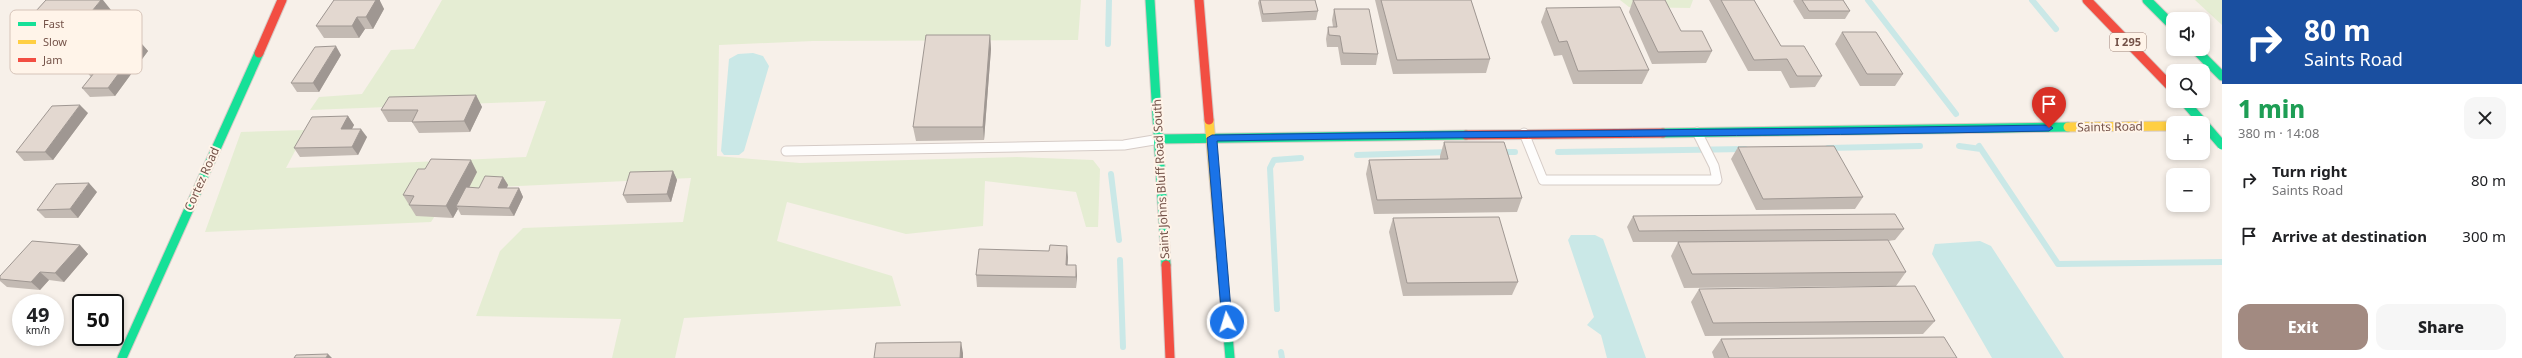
<!DOCTYPE html>
<meta charset="utf-8">
<style>
body{margin:0;font-family:"Noto Sans",sans-serif;background:#f6f6f6;color:#202124;height:100vh;display:flex;flex-direction:column;font-size:15px;white-space:nowrap}
*{box-sizing:border-box;margin:0}
p{font-size:13px;color:#757577}
.icon{flex:none;width:22px;height:22px;fill:none;stroke:currentColor;stroke-width:2;stroke-linecap:round;stroke-linejoin:round}
.map{position:relative;flex:1;overflow:hidden}
.details{display:flex;flex-direction:column;background:#fff;width:300px}
.details>*{flex:none}
.hud{background:#1a4fa0;color:#fff;overflow:hidden}
.tools{position:absolute;left:2166px;top:12px;display:grid;gap:8px}
.tools a{display:grid;place-items:center;width:44px;height:44px;border-radius:8px;background:#fff;box-shadow:0 2px 6px #0003;font-size:20px}
.speed{position:absolute;left:12px;top:294px;display:flex;gap:8px;font-size:20px;font-weight:700;text-align:center}
.speed>*{display:grid;place-content:center;width:52px;height:52px;border-radius:50%;background:#fff;box-shadow:0 2px 6px #0003;line-height:1}
.speed small{font-size:10px;font-weight:400}
.speed .limit{border:2px solid #111;border-radius:6px;background:#fff;color:#111}
.pin{position:absolute;display:grid;place-items:center;width:34px;height:34px;color:#fff;margin:-41px -17px;border-radius:50% 50% 50% 0;rotate:-45deg;box-shadow:0 0 4px #0007}
.pin .icon{rotate:45deg}
.me{position:absolute;width:44px;margin:-22px;rotate:355deg;stroke-linejoin:round;filter:drop-shadow(0 0 3px #0008)}
.turn{display:flex;align-items:center;gap:14px;height:84px;padding:0 16px;font-size:18px}
.turn .icon{width:52px;height:52px;stroke-width:2.5}
.turn b{display:block;font-size:28px;line-height:34px}
.round{display:grid;place-items:center;flex:none;width:42px;height:42px;border-radius:12px;background:#f6f6f6}
.head{display:flex;align-items:center;justify-content:space-between;height:68px;padding:0 16px}
h1{font-size:24px;font-weight:800;line-height:30px;color:#1e9e55}
.button{display:flex;gap:8px;margin-top:auto;padding:8px 16px}
.button a{flex:1;height:46px;border-radius:12px;background:#a28a81;color:#fff;font-size:16px;font-weight:800;line-height:46px;text-align:center}
.button a+a{background:#f6f6f6;color:#202124}
ul{padding:0;list-style:none}
li{display:flex;align-items:center;gap:12px;height:56px;padding:0 16px}
li div{flex:1}
li b{display:block;font-size:15px}
li em{font-style:normal}
main{display:flex;flex:1;min-height:0}
.map>svg:first-child{display:block}
.green{fill:#e5edd3}
.water{fill:#cae8e7}
.lines{fill:none;stroke-linecap:round;stroke-linejoin:round}
.stream{stroke:#cae8e7;stroke-width:6}
.lane-casing{stroke:#d5cbc6;stroke-width:11}
.fast-casing{stroke:#d6cbc6;stroke-width:11}
.slow-casing{stroke:#d6cbc6;stroke-width:11}
.jam-casing{stroke:#d6cbc6;stroke-width:11}
.lane{stroke:#fefdfc;stroke-width:9}
.fast{stroke:#16e098;stroke-width:9}
.slow{stroke:#ffcf43;stroke-width:9}
.jam{stroke:#f24e42;stroke-width:9}
.fast-bridge-casing{stroke:#d8cdc8;stroke-width:11;stroke-linecap:butt}
.fast-bridge{stroke:#16e098;stroke-width:9}
.wall{fill:#c3bab3}
.shaded-wall{fill:#9f9792}
.building{fill:#e3d8d0;stroke:#9f9792}
.route{fill:#1a73e8;stroke:#114b97}
.labels{text-anchor:middle;stroke-width:4;stroke-linejoin:round;paint-order:stroke}
.shield{fill:#fff4e9;stroke:#9e8379;stroke-width:1}
.shield-label{font-size:11px;font-weight:bold;fill:#755349}
.street-label{font-size:12px;fill:#755349;stroke:#fff4e9}
.key{fill:#fff4e9;stroke:#d6c4b9;stroke-width:1}
.key-label{font-size:11px;fill:#755349}
</style>
<main>
<div class="map">
<svg width="2222" height="358" viewBox="0 0 2222 358">
<rect width="100%" height="100%" fill="#f7f0e9"/>
<!-- green -->
<path class="green" d="M442,0H1081L1078,40L813,41L719,45L717,156L800,163L1017,157L1093,160L1100,169L1098,227H1086L1076,192L985,181L983,226L906,234L787,202L777,241L892,276L901,306L684,318L675,358H612L621,319L476,316L500,251L523,228L683,222L691,178L452,189L431,222L205,232L241,132L306,130L286,168L526,157L546,101L310,110L319,97L362,94L391,50L414,49Z
M1620,0H1693L1690,8L1629,7Z
M2195,0H2222V25Z"/>
<!-- water -->
<path class="water" d="M753,53L763,56L769,66L744,151L739,155H724L721,151L729,59L738,54Z
M1571,235H1595L1603,239L1646,358H1607L1601,335L1587,325L1594,317L1568,240Z
M1980,241L1991,246L2064,358H1992L1932,254L1935,244Z"/>
<g class="lines">
<!-- stream -->
<path class="stream" d="M1868,0L1956,114
M2032,0L2056,29
M1108,44L1109,0
M1959,146L1981,149
M1979,146L2058,264L2222,262
M1828,148L1920,146
M1501,152H1515
M1558,152L1745,149
M1357,155L1448,152
M1111,174L1119,240
M1120,260L1123,347
M1277,309L1270,168L1274,160L1301,158
M1281,352L1282,358"/>
<defs>
<path id="lane" d="M1524,133L1543,180H1717L1714,166L1697,132
M786,151L1124,145L1160,139"/>
<path id="fast" d="M1150,0L1166,265
M2147,0L2173,26
M2195,49L2222,76
M1663,133L2068,127
M1160,139L1466,135
M1221,257L1230,358
M122,358L259,53"/>
<path id="slow" d="M1209,120L1221,257
M2068,127L2173,126"/>
<path id="jam" d="M1199,0L1209,120
M2087,0L2173,89
M259,53L282,0
M1466,135L1663,133
M1166,265L1170,358"/>
</defs>
<!-- lane casing -->
<use href="#lane" class="lane-casing"/>
<!-- fast casing -->
<use href="#fast" class="fast-casing"/>
<!-- slow casing -->
<use href="#slow" class="slow-casing"/>
<!-- jam casing -->
<use href="#jam" class="jam-casing"/>
<!-- lane -->
<use href="#lane" class="lane"/>
<!-- fast -->
<use href="#fast" class="fast"/>
<!-- slow -->
<use href="#slow" class="slow"/>
<!-- jam -->
<use href="#jam" class="jam"/>
<defs>
<path id="fast-bridge" d="M2184,101L2222,145"/>
</defs>
<!-- fast-bridge casing -->
<use href="#fast-bridge" class="fast-bridge-casing"/>
<!-- fast-bridge -->
<use href="#fast-bridge" class="fast-bridge"/>
</g>
<!-- wall -->
<path class="wall" d="M46,0L111,10L101,22L84,23L76,33L79,36L71,46H25L15,34Z
M334,0H380V1L384,9L373,29H365L359,38H324L316,26Z
M1259,0H1315L1318,11L1316,20L1262,22L1258,3Z
M1375,0H1471L1490,59L1486,73L1393,74Z
M1633,0L1712,51L1706,63L1652,64L1629,12Z
M1709,0H1754L1781,46L1822,76L1815,87L1790,88L1781,71H1748Z
M1794,0H1843L1850,11L1845,19H1804L1793,1Z
M1546,8L1649,70L1642,84H1573L1562,55L1554,56L1541,22Z
M1334,9L1378,54L1376,65H1341L1338,47H1327L1326,39L1328,27H1333L1332,20Z
M1842,32L1903,74L1895,86H1860L1835,44Z
M990,35L991,49L984,140L916,141L913,127Z
M141,43L148,51L115,96L90,97L82,88L91,77L84,69Z
M341,55L319,92H297L291,83Z
M476,95L482,107L470,132L419,133L412,122H388L381,110Z
M88,113L53,160L24,161L16,152Z
M348,116L354,125L352,129L367,137L358,155L300,157L294,148Z
M1444,142L1522,198L1517,212L1374,214L1366,174L1369,160L1440,159V156Z
M1738,147L1863,197L1855,209L1756,210L1731,159Z
M673,171L677,180L671,202L627,203L623,195Z
M477,172L469,188H479L503,177L508,185L507,188H519L523,197L514,216L461,215L458,209L453,218L416,216L403,195Z
M97,192L78,218H45L37,210Z
M1633,216L1904,229L1895,240L1888,241L1906,272L1896,286L1684,288L1671,256L1678,242H1684H1633L1627,227Z
M1393,218L1518,282L1512,295L1403,296L1389,232Z
M80,245L88,254L64,282L49,280L40,290L7,287L0,281V276Z
M1068,257L1067,265H1076V288L977,287L976,275Z
M1699,289L1935,321L1923,334L1705,336L1691,302Z
M1721,339L1957,358H1714L1712,352Z"/>
<!-- shaded-wall -->
<path class="shaded-wall" d="M101,0H103L111,10L101,22L92,11Z
M368,0H380V1L384,9L373,29L366,17Z
M75,11L84,23L76,33L79,36L71,46L61,34L64,24Z
M357,17L365,29L359,38L352,26Z
M990,35L991,49L984,140L983,127Z
M141,43L148,51L115,96L108,88Z
M336,46L341,55L319,92L313,83Z
M476,95L482,107L470,132L464,121Z
M80,105L88,113L53,160L45,152Z
M348,116L354,125L347,138L341,129Z
M361,129L367,137L358,155L352,147Z
M471,160L477,172L459,207L456,206L458,209L453,218L446,206Z
M673,171L677,180L671,202L667,194Z
M503,177L508,185L503,196L498,188Z
M89,183L97,192L78,218L70,209Z
M519,188L523,197L514,216L509,208Z
M80,245L88,254L64,282L55,273Z
M1067,246L1068,257L1067,276L1066,265Z
M1076,265L1077,276L1076,288Z
M40,272L49,280L40,290L31,282Z
M961,342L963,353V358H960Z
M328,354L332,358H326Z"/>
<!-- building -->
<path class="building" d="M46,0H101L92,11H75L64,24H69L61,34H15Z
M334,0H376L366,17H357L352,26H316Z
M1260,0H1315L1318,11L1263,14Z
M1381,0H1471L1490,59L1397,60Z
M1633,0H1665L1681,31H1702L1712,51L1658,52Z
M1721,0H1754L1781,46H1804L1822,76H1797L1787,59L1754,60Z
M1802,0H1843L1850,11H1809Z
M1620,7L1649,70L1578,71L1567,41L1559,42L1546,8Z
M1334,9H1369L1378,54L1343,53L1340,36L1329,35L1328,27H1337Z
M1842,32H1876L1903,74H1867Z
M926,35H990L983,127H913Z
M141,43L108,88H82L98,68L84,69L103,44Z
M336,46L313,83H291L315,47Z
M476,95L464,121L412,122L418,110H381L389,97Z
M80,105L45,152H16L52,106Z
M348,116L341,129H361L352,147L294,148L312,117Z
M1444,142H1504L1522,198L1377,200L1369,160L1448,159Z
M1834,146L1863,197L1763,199L1738,147Z
M431,159L471,160L446,206L409,205L414,196L403,195L418,169H425Z
M673,171L667,194L623,195L630,172Z
M485,176L503,177L498,188H519L509,208L456,206L466,187L479,188Z
M89,183L70,209L37,210L56,184Z
M1895,214L1904,229L1639,231L1633,216Z
M1499,217L1518,282L1407,283L1393,218Z
M1888,240L1906,272L1692,274L1678,242Z
M32,241L80,245L55,273L40,272L31,282L0,279V276Z
M1050,245L1067,246L1066,265H1076V277L976,275L979,249L1049,251Z
M1915,286L1935,321L1713,323L1699,289Z
M1944,337L1957,358H1729L1721,339Z
M961,342L960,358H874L876,343Z
M328,354L326,358H294L296,355Z"/>
<!-- route -->
<path class="route" d="M2049,125L2053,128L2049,131C1771,137 1494,136 1217,141L1232,322L1227,327L1222,322L1207,138L1212,135C1491,130 1770,130 2049,125Z"/>
<g class="labels">
<!-- shield labels -->
<rect class="shield" x="2110" y="33" width="36" height="18" rx="3"/>
<g class="shield-label">
<text x="2128" y="46">I 295</text>
</g>
<!-- street labels -->
<g class="street-label">
<text transform="translate(2110 127) rotate(-1)" y="4">Saints Road</text>
<text transform="translate(202 179) rotate(-66)" y="4">Cortez Road</text>
<text transform="translate(1161 179) rotate(-93)" y="4">Saint Johns Bluff Road South</text>
</g>
</g>
<!-- legend -->
<rect x="10" y="10" width="132" height="64" rx="6" class="key"/>
<rect x="18" y="22" width="18" height="4" fill="#16e098"/>
<rect x="18" y="40" width="18" height="4" fill="#ffcf43"/>
<rect x="18" y="58" width="18" height="4" fill="#f24e42"/>
<g class="key-label">
<text x="43" y="28">Fast</text>
<text x="43" y="46">Slow</text>
<text x="43" y="64">Jam</text>
</g>
</svg>
<div class="tools">
<a><svg class="icon" aria-label="sound" viewBox="0 0 24 24"><path d="M4 9h4l5-4v14l-5-4H4zM17 9q2 3 0 6"/></svg></a>
<a><svg class="icon" aria-label="search" viewBox="0 0 24 24"><circle cx="10" cy="10" r="6"/><path d="M15 15l6 6"/></svg></a>
<a>+</a>
<a>−</a>
</div>
<div class="speed"><div>49<small>km/h</small></div><div class="limit">50</div></div>
<div class="pin" style="left:2049px;top:128px;background:#d93025"><svg class="icon" aria-label="arrive" viewBox="0 0 24 24"><path d="M6 21V4h12l-3 4 3 4H6"/></svg></div>
<svg class="me" style="left:1227px;top:322px" viewBox="-20 -20 40 40"><circle r="17" fill="#1a73e8" stroke="#fff" stroke-width="3"/><path d="M0-11L8 9 0 5-8 9z" fill="#fff"/></svg>
</div>
<section class="details">
<div class="hud">
<div class="turn"><svg class="icon" aria-label="right" viewBox="0 0 24 24"><path d="M7 20v-9h11M14 6l5 5-5 5"/></svg><div><b>80 m</b>Saints Road</div></div>
</div>
<div class="head"><div><h1>1 min</h1><p>380 m · 14:08</p></div><a class="round"><svg class="icon" aria-label="close" viewBox="0 0 24 24"><path d="M6 6l12 12M18 6L6 18"/></svg></a></div>
<ul>
<li><svg class="icon" aria-label="right" viewBox="0 0 24 24"><path d="M7 20v-9h11M14 6l5 5-5 5"/></svg><div><b>Turn right</b><p>Saints Road</p></div><em>80 m</em></li>
<li><svg class="icon" aria-label="arrive" viewBox="0 0 24 24"><path d="M6 21V4h12l-3 4 3 4H6"/></svg><div><b>Arrive at destination</b></div><em>300 m</em></li>
</ul>
<div class="button"><a>Exit</a><a>Share</a></div>
</section>
</main>
